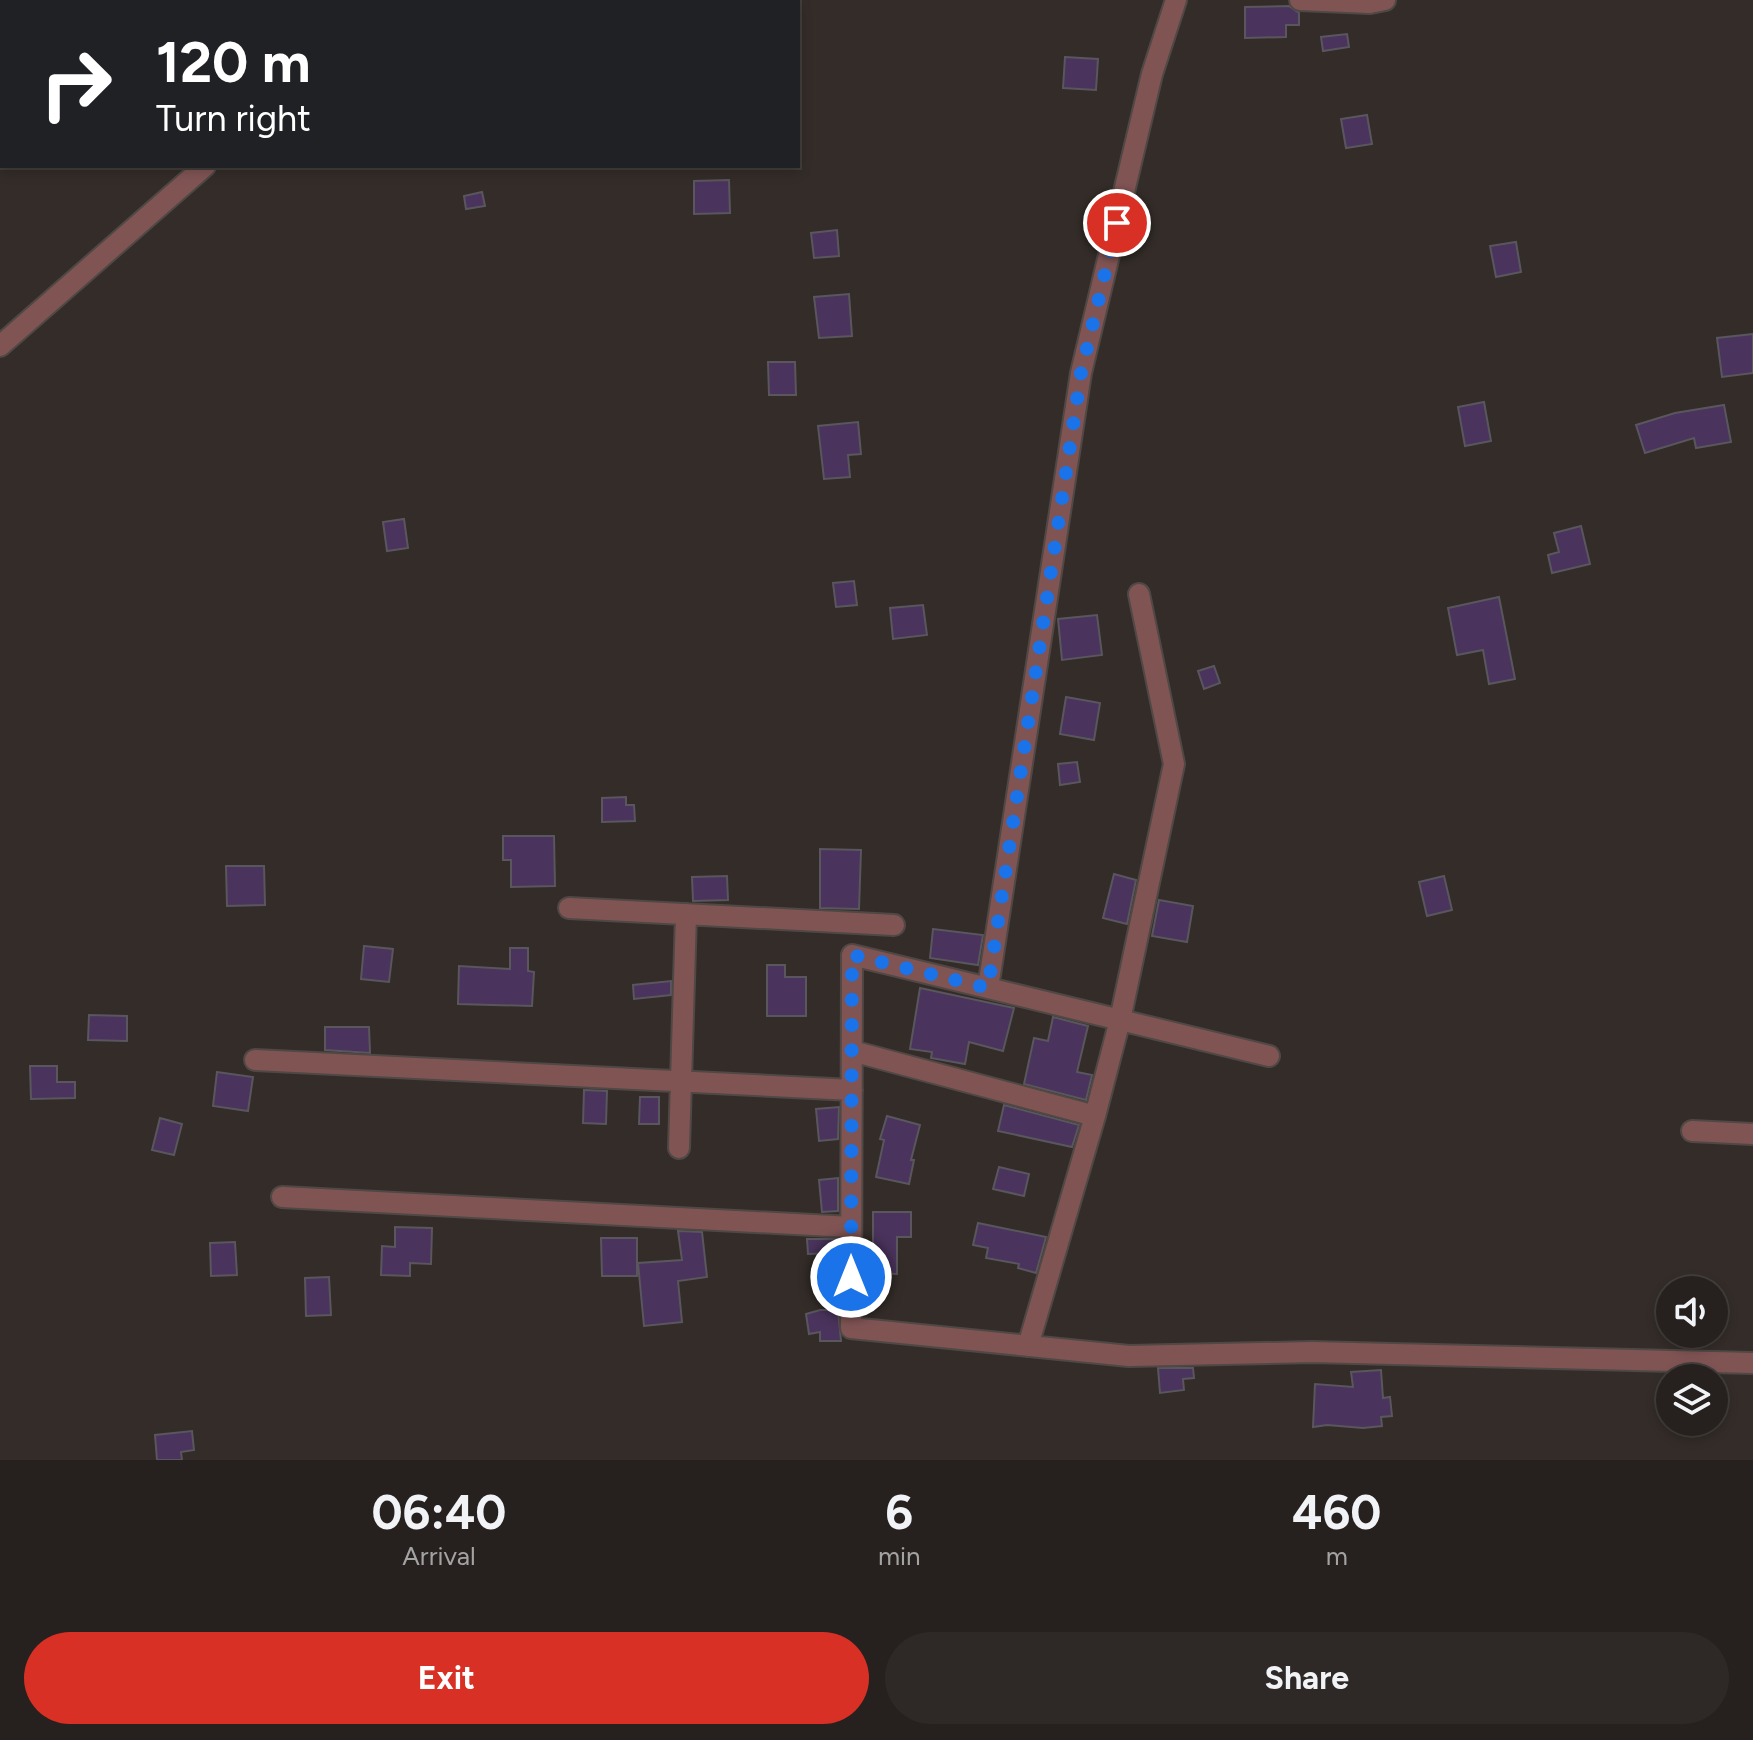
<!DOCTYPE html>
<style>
body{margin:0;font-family:Figtree,sans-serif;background:#2e2927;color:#f1f3f6;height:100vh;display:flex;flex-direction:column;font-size:30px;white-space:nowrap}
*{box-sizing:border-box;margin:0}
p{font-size:26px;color:#a4a3a4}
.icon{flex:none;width:44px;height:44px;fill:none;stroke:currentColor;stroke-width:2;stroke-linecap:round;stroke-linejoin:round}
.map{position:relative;height:1460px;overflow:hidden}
.panel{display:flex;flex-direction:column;background:#26211e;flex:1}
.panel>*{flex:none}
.banner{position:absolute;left:0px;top:0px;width:800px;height:168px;box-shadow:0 4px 12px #0003,0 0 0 2px #423e3c;background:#202124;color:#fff;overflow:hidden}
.tools{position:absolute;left:1656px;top:1276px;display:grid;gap:16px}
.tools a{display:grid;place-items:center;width:72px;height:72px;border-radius:50%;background:#26211e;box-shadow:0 4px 12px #0003,0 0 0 2px #423e3c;font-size:40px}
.pin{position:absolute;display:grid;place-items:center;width:68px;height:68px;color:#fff;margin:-34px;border:4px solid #fff;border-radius:50%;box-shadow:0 2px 8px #0007}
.me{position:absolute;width:88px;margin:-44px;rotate:0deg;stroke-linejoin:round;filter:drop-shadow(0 0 6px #0008)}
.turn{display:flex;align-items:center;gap:28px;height:168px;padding:0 24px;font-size:36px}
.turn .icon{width:104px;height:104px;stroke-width:2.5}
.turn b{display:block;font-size:56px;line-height:68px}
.eta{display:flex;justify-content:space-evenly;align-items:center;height:136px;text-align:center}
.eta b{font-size:48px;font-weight:700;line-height:56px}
.action{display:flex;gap:16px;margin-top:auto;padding:16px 24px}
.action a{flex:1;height:92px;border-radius:48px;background:#d93025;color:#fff;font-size:32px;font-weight:700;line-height:92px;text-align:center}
.action a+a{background:#2e2927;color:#f1f3f6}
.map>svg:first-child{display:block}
.building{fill:#4a335c;stroke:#59565d;stroke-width:2}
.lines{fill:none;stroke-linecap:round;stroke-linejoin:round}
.lane-casing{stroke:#4f4844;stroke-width:14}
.street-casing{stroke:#4f4844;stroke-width:24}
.lane{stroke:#815454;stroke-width:10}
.street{stroke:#815454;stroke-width:20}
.route{stroke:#1a73e8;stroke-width:14;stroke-dasharray:0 25.2}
</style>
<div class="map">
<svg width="1753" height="1460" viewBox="0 0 1753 1460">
<rect width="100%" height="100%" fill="#332c28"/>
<!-- building -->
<path class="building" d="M1289,6L1299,13V25H1286V37L1245,38V7Z
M1347,34L1349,47L1323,51L1321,37Z
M1065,57L1098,59L1096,90L1063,88Z
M1367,115L1372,144L1346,148L1341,119Z
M729,180L730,213L694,214V181Z
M482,192L485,206L466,209L464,196Z
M837,230L839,256L814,258L811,233Z
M1516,242L1521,272L1496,277L1490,246Z
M849,294L852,336L819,338L814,297Z
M1753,334V373L1722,377L1717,338Z
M768,362H795L796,395H769Z
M1484,402L1491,441L1465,446L1458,407Z
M1724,405L1731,442L1696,448L1694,438L1645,453L1636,425L1675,413Z
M858,422L861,454L848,455L850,477L824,479L818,426Z
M404,519L408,548L387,551L383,522Z
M1581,526L1590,564L1552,573L1548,555L1559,552L1554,533Z
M854,581L857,605L836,607L833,583Z
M1499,597L1515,679L1489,684L1483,650L1457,655L1448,608Z
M923,605L927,635L893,639L890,608Z
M1097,615L1102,655L1062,660L1058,619Z
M1214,666L1220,683L1204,689L1198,671Z
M1066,697L1100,703L1094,740L1060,734Z
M1077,762L1080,782L1060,785L1058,764Z
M626,797V805H634L635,821L602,822V798Z
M503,836H554L555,886L511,887V860H503Z
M820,849L861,850L859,909L820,908Z
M226,866H264L265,905L227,906Z
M1114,874L1136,880L1127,924L1103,918Z
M727,876L728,900L693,901L692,877Z
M1444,876L1452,910L1427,916L1419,882Z
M1159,900L1193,906L1187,942L1152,936Z
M933,929L983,935L978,965L930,958Z
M364,946L393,949L389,982L361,979Z
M510,948H528V971L534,972L532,1006L458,1004L459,966L510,969Z
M767,965H785V977H806V1016H767Z
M671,981V995L634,999L633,985Z
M920,988L1014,1008L1003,1051L969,1042L965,1064L931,1058L932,1052L910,1049Z
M89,1015L127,1016V1041L88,1040Z
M1053,1017L1088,1026L1077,1072L1092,1075L1086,1100L1024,1084L1034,1038L1048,1041Z
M325,1027H369L370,1053L325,1050Z
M30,1066H57V1082H75V1098L31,1099Z
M217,1072L253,1077L248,1111L213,1106Z
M584,1090L607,1091L606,1124L583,1123Z
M640,1097H659V1124H639Z
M1004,1105L1079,1125L1072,1147L998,1131Z
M839,1107L838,1139L819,1141L816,1109Z
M887,1116L920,1125L911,1160H914L909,1184L876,1177L884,1140L880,1139Z
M160,1118L182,1124L174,1155L152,1150Z
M999,1167L1029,1174L1024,1196L993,1189Z
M838,1178V1211L822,1212L819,1180Z
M873,1212H911V1237H897V1274L873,1273Z
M978,1223L1046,1237L1036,1273L1018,1268L1019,1264L986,1258L988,1248L973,1245Z
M395,1227L432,1228L431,1264L410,1263V1276L381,1275L382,1246L395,1247Z
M678,1231L702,1232L707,1277L678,1281L682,1322L644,1326L638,1263L682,1260Z
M601,1238H637V1276H602Z
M807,1239H838V1253L808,1254Z
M235,1242L237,1275L211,1276L210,1243Z
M329,1277L331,1315L306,1316L305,1278Z
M820,1310H838L841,1341H820V1332L809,1334L806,1314Z
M1158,1368H1193L1194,1378L1183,1379L1184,1390L1160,1393Z
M1381,1370L1383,1398L1390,1397L1392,1416L1381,1417L1382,1426L1363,1428L1327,1425L1313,1427L1315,1384L1353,1387L1351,1372Z
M192,1431L194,1450L181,1452L182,1460H157L155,1435Z"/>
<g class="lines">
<defs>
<path id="lane" d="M259,0L265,2"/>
<path id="street" d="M1300,0L1370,3L1385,0
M364,2L366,0
M0,346L205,166
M569,908L894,925
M988,988L1081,373L1152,74L1176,0
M852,1051L1095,1116
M1269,1056L852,955L851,1328L1129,1356L1312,1352L1753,1363
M255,1060L852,1090
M1692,1131L1753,1134
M679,1148L686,914
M282,1197L851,1227
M1028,1346L1095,1116L1120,1020L1174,764L1139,594"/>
</defs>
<!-- lane casing -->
<use href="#lane" class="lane-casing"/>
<!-- street casing -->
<use href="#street" class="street-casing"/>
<!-- lane -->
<use href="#lane" class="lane"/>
<!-- street -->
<use href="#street" class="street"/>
</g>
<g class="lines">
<!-- route -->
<path class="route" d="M851,1277L852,955L988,988L1081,373L1117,223"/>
</g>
</svg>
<div class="tools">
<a><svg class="icon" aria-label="sound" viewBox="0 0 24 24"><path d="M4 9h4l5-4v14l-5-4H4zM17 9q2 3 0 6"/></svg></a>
<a><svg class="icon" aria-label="layers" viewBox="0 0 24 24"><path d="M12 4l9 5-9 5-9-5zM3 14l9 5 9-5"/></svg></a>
</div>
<div class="pin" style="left:1117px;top:223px;background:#d93025"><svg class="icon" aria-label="arrive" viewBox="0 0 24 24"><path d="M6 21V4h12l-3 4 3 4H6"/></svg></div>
<svg class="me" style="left:851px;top:1277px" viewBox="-20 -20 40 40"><circle r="17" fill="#1a73e8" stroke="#fff" stroke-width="3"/><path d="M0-11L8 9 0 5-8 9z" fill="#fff"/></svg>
<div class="banner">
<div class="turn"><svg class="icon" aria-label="right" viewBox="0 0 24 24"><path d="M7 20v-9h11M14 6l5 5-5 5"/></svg><div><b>120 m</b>Turn right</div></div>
</div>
</div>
<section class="panel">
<div class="eta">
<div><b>06:40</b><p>Arrival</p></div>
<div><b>6</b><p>min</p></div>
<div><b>460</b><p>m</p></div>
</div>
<div class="action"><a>Exit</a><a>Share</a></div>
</section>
